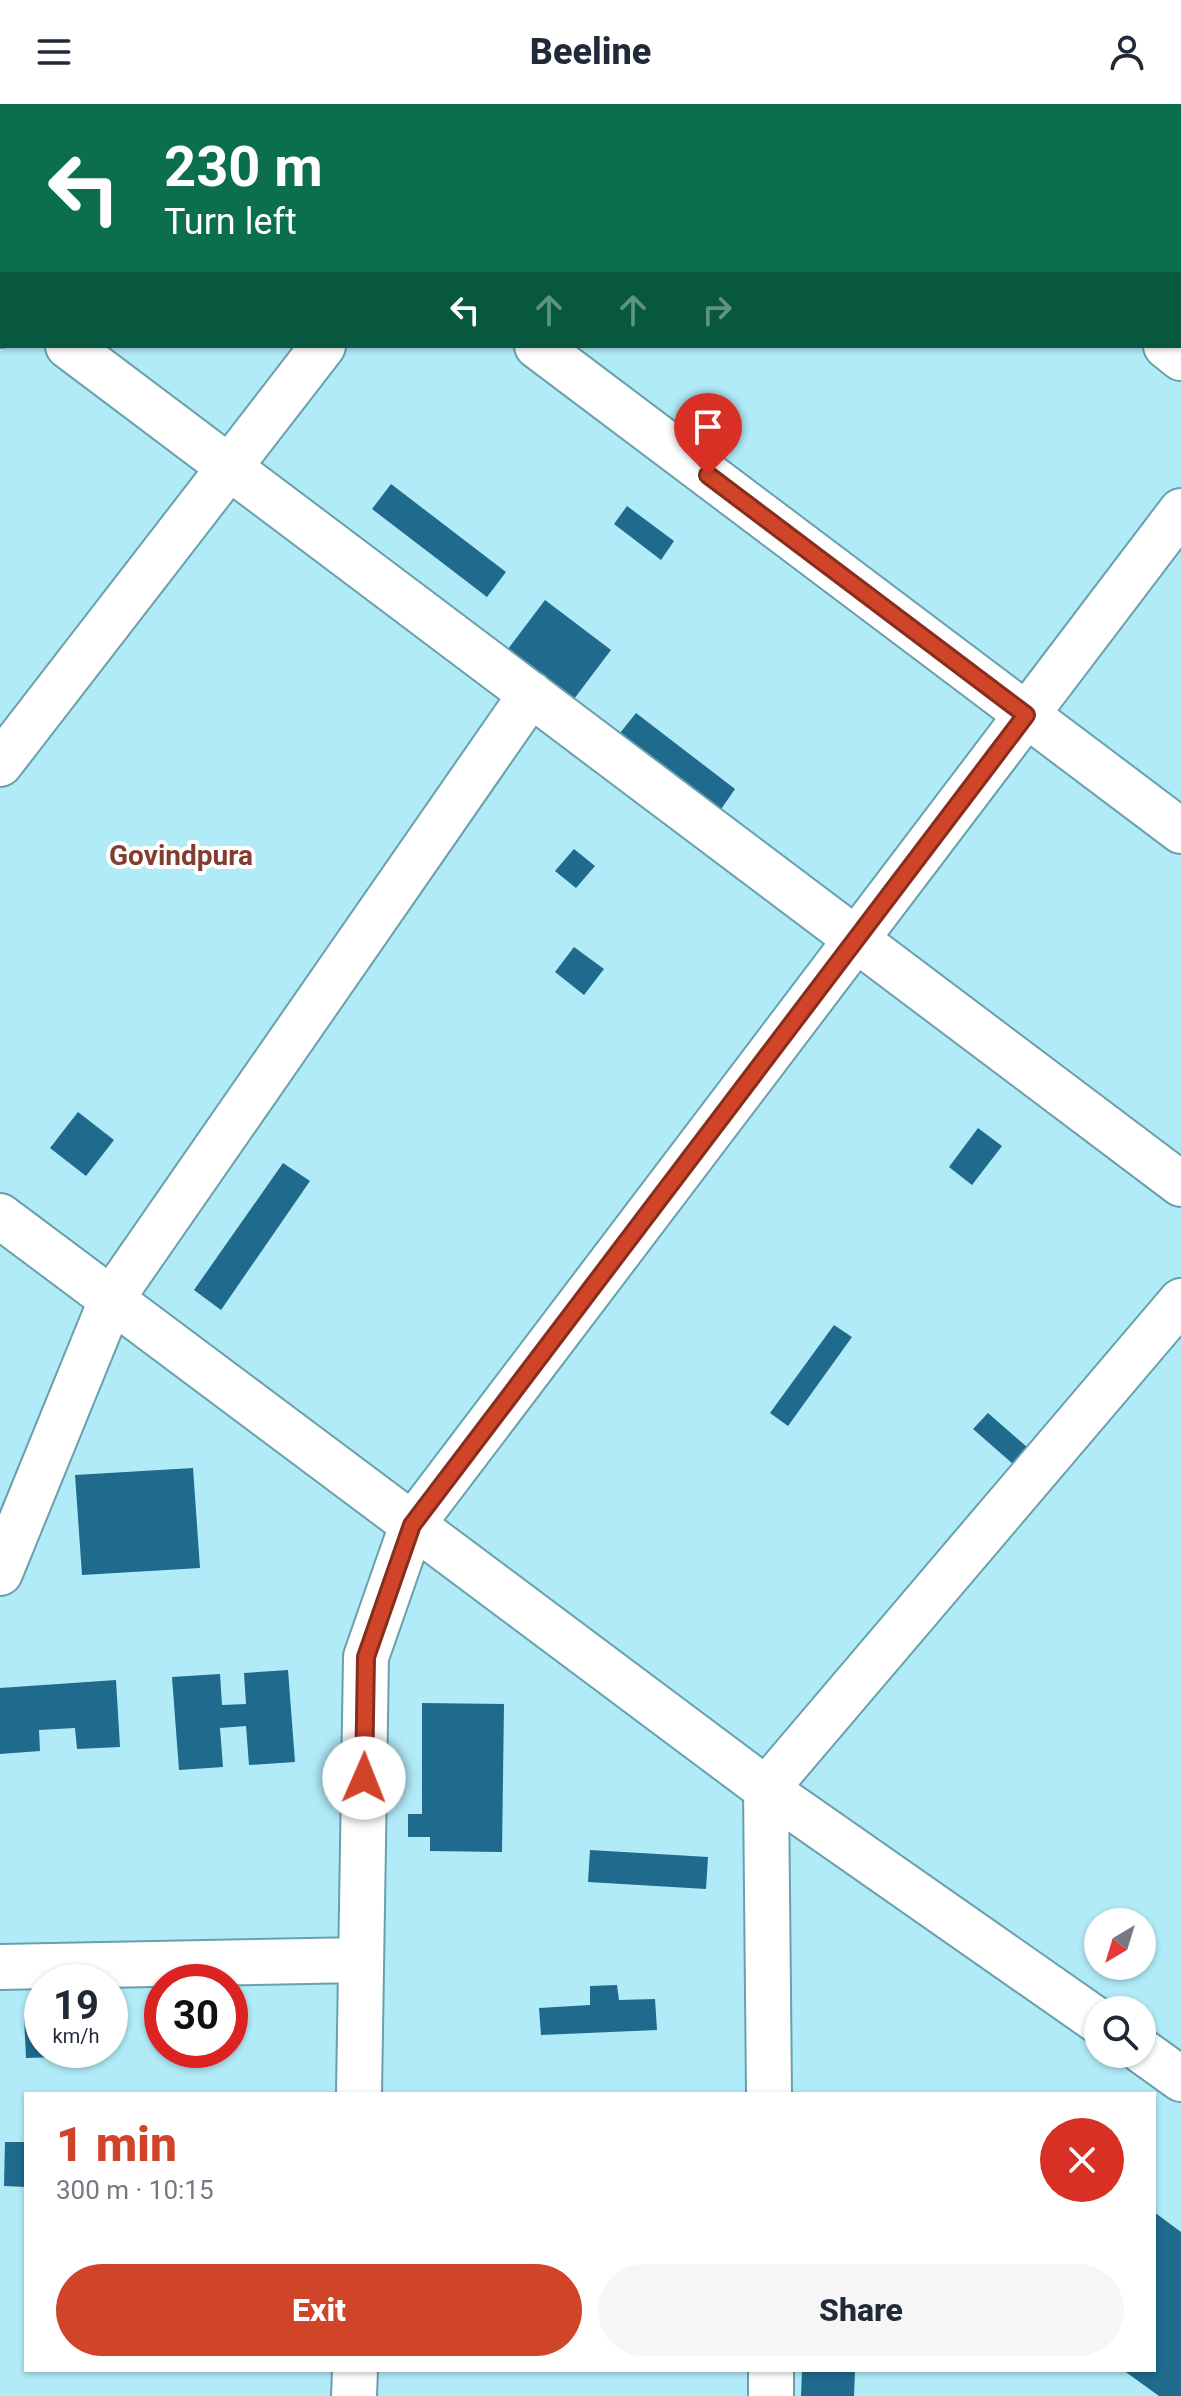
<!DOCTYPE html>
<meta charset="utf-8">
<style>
body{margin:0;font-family:Roboto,sans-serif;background:#f6f6f7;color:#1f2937;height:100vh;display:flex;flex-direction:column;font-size:30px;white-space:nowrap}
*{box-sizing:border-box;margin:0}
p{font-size:26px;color:#747a83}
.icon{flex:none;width:44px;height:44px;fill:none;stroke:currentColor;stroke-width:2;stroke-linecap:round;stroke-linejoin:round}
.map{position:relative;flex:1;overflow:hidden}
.drawer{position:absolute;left:24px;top:1988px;width:1132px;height:280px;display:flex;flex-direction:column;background:#fff;border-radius:0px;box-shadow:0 2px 6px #0004}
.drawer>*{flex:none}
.hud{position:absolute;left:0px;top:0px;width:1182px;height:244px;box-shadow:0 2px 6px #0004;background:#0b6e4f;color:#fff;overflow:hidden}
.needle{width:52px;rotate:218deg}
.fabs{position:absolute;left:1084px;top:1804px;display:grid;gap:16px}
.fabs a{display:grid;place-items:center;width:72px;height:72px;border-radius:50%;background:#fff;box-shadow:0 2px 6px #0004;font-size:40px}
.speed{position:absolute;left:24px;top:1860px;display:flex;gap:16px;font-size:40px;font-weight:700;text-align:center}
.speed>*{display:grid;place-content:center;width:104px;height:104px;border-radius:50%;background:#fff;box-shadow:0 2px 6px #0004;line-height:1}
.speed small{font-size:20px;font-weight:400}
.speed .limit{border:12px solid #d22;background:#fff;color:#111}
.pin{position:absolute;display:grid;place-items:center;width:68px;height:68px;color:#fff;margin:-82px -34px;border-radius:50% 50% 50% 0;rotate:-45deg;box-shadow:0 0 8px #0007}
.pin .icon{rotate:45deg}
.me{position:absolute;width:88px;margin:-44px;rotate:1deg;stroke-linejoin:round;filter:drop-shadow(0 0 6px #0008)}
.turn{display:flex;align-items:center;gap:28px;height:168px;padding:0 32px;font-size:36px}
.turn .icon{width:104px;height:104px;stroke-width:2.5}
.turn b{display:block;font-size:56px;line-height:68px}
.lanes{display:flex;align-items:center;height:76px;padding:0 32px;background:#0003;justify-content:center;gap:40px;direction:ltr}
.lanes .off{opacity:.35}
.round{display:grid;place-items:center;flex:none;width:84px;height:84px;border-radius:42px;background:#f6f6f7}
.summary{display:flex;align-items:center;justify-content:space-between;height:136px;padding:0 32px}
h1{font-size:48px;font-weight:800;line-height:60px;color:#d04529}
.cta{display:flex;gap:16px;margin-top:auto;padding:16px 32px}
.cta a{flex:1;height:92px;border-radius:48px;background:#d04529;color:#fff;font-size:32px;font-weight:800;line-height:92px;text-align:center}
.cta a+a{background:#f6f6f7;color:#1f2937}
header{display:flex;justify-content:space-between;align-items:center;height:104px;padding:0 32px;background:#fff;font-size:36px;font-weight:800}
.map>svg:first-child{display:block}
.building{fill:#1f6a8d}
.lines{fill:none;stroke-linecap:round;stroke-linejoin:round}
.minor-casing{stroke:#69a0ac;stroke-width:48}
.minor{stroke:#fff;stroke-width:44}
.route-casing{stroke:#872d1b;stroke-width:20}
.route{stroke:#d04529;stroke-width:14}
.labels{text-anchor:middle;stroke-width:8;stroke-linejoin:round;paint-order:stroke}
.neighbourhood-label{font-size:28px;font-weight:bold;fill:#833d2e;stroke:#fff}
</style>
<header><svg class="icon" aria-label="menu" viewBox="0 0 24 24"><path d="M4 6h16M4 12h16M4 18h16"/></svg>Beeline<svg class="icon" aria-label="person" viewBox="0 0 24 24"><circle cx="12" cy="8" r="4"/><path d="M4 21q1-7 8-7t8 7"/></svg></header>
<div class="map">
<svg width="1181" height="2292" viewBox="0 0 1181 2292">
<rect width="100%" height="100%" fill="#b1ebf8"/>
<!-- building -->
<path class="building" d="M391,380L506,468L487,493L372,405Z
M627,402L674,437L661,456L614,420Z
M545,496L611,546L574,595L508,545Z
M636,609L735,685L717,711L616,634Z
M574,745L595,762L576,784L555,767Z
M574,843L604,865L584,891L555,868Z
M78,1008L114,1036L86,1072L50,1044Z
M978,1024L1002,1042L972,1081L949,1063Z
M283,1059L310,1077L221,1206L194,1186Z
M834,1221L852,1233L788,1322L770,1309Z
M988,1309L1027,1343L1013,1360L973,1325Z
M193,1364L200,1464L82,1471L75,1371Z
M288,1566L295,1658L249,1661L246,1622L220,1624L223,1663L179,1666L172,1573L220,1570L222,1601L246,1600L244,1569Z
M116,1576L120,1643L77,1645L75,1624L39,1626L40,1647L0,1650V1584Z
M422,1599L504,1600L502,1748L430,1747V1733H408V1710H422Z
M590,1746L708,1753L706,1785L588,1778Z
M617,1881L619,1896L655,1895L657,1926L541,1931L539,1904L590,1901V1882Z
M42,1910V1946H56V1953L26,1954L24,1911Z
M5,2038H26V2083L4,2082Z
M1154,2108L1181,2128V2292H1159L1123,2266H1154Z
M802,2266H855L854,2292H801Z"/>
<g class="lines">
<defs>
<path id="minor" d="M219,0L221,2
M853,0L856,2
M508,2L509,0
M1021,2L1023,0
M0,221L2,218
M68,242L1181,1080
M537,242L1181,727
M1166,242L1181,254
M0,660L323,242
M0,1112L766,1685L1098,1917
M0,1469L112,1194L531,590
M0,1863L361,1856
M1142,1947L1181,1975
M359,1990L366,1553L412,1421L1181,407
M769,1990L766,1685L1181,1197
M771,2266V2292
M354,2292L355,2266"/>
</defs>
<!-- minor casing -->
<use href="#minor" class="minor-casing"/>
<!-- minor -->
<use href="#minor" class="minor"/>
</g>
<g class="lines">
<defs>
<path id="route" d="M364,1674L366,1553L412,1421L1026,611L708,371"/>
</defs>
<!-- route casing -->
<use href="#route" class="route-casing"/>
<!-- route -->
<use href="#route" class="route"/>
</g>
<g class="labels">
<!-- neighbourhood labels -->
<g class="neighbourhood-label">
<text x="181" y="761">Govindpura</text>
</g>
</g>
</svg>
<div class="fabs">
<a><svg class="needle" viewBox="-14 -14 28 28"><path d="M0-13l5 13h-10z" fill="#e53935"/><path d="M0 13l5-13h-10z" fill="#747a83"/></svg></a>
<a><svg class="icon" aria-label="search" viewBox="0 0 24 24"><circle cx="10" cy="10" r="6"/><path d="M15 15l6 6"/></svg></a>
</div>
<div class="speed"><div>19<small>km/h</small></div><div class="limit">30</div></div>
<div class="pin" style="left:708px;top:371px;background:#d93025"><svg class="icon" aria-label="arrive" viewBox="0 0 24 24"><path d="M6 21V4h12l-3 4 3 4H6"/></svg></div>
<svg class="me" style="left:364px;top:1674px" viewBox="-20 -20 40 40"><circle r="19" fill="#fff"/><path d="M0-13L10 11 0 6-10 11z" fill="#d04529"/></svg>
<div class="hud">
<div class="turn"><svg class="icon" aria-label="left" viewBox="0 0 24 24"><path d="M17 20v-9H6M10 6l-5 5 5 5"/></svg><div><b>230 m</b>Turn left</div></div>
<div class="lanes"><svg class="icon" aria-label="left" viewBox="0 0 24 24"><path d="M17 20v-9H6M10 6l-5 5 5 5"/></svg><svg class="icon off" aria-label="ahead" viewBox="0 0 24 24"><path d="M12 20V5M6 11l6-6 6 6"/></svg><svg class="icon off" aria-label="ahead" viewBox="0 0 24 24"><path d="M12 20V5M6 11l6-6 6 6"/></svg><svg class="icon off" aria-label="right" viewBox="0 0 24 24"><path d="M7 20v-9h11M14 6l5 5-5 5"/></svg></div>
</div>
<section class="drawer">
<div class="summary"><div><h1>1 min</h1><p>300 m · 10:15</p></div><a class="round" style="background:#d93025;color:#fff"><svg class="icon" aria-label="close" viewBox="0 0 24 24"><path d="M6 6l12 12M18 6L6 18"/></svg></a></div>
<div class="cta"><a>Exit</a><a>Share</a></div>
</section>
</div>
